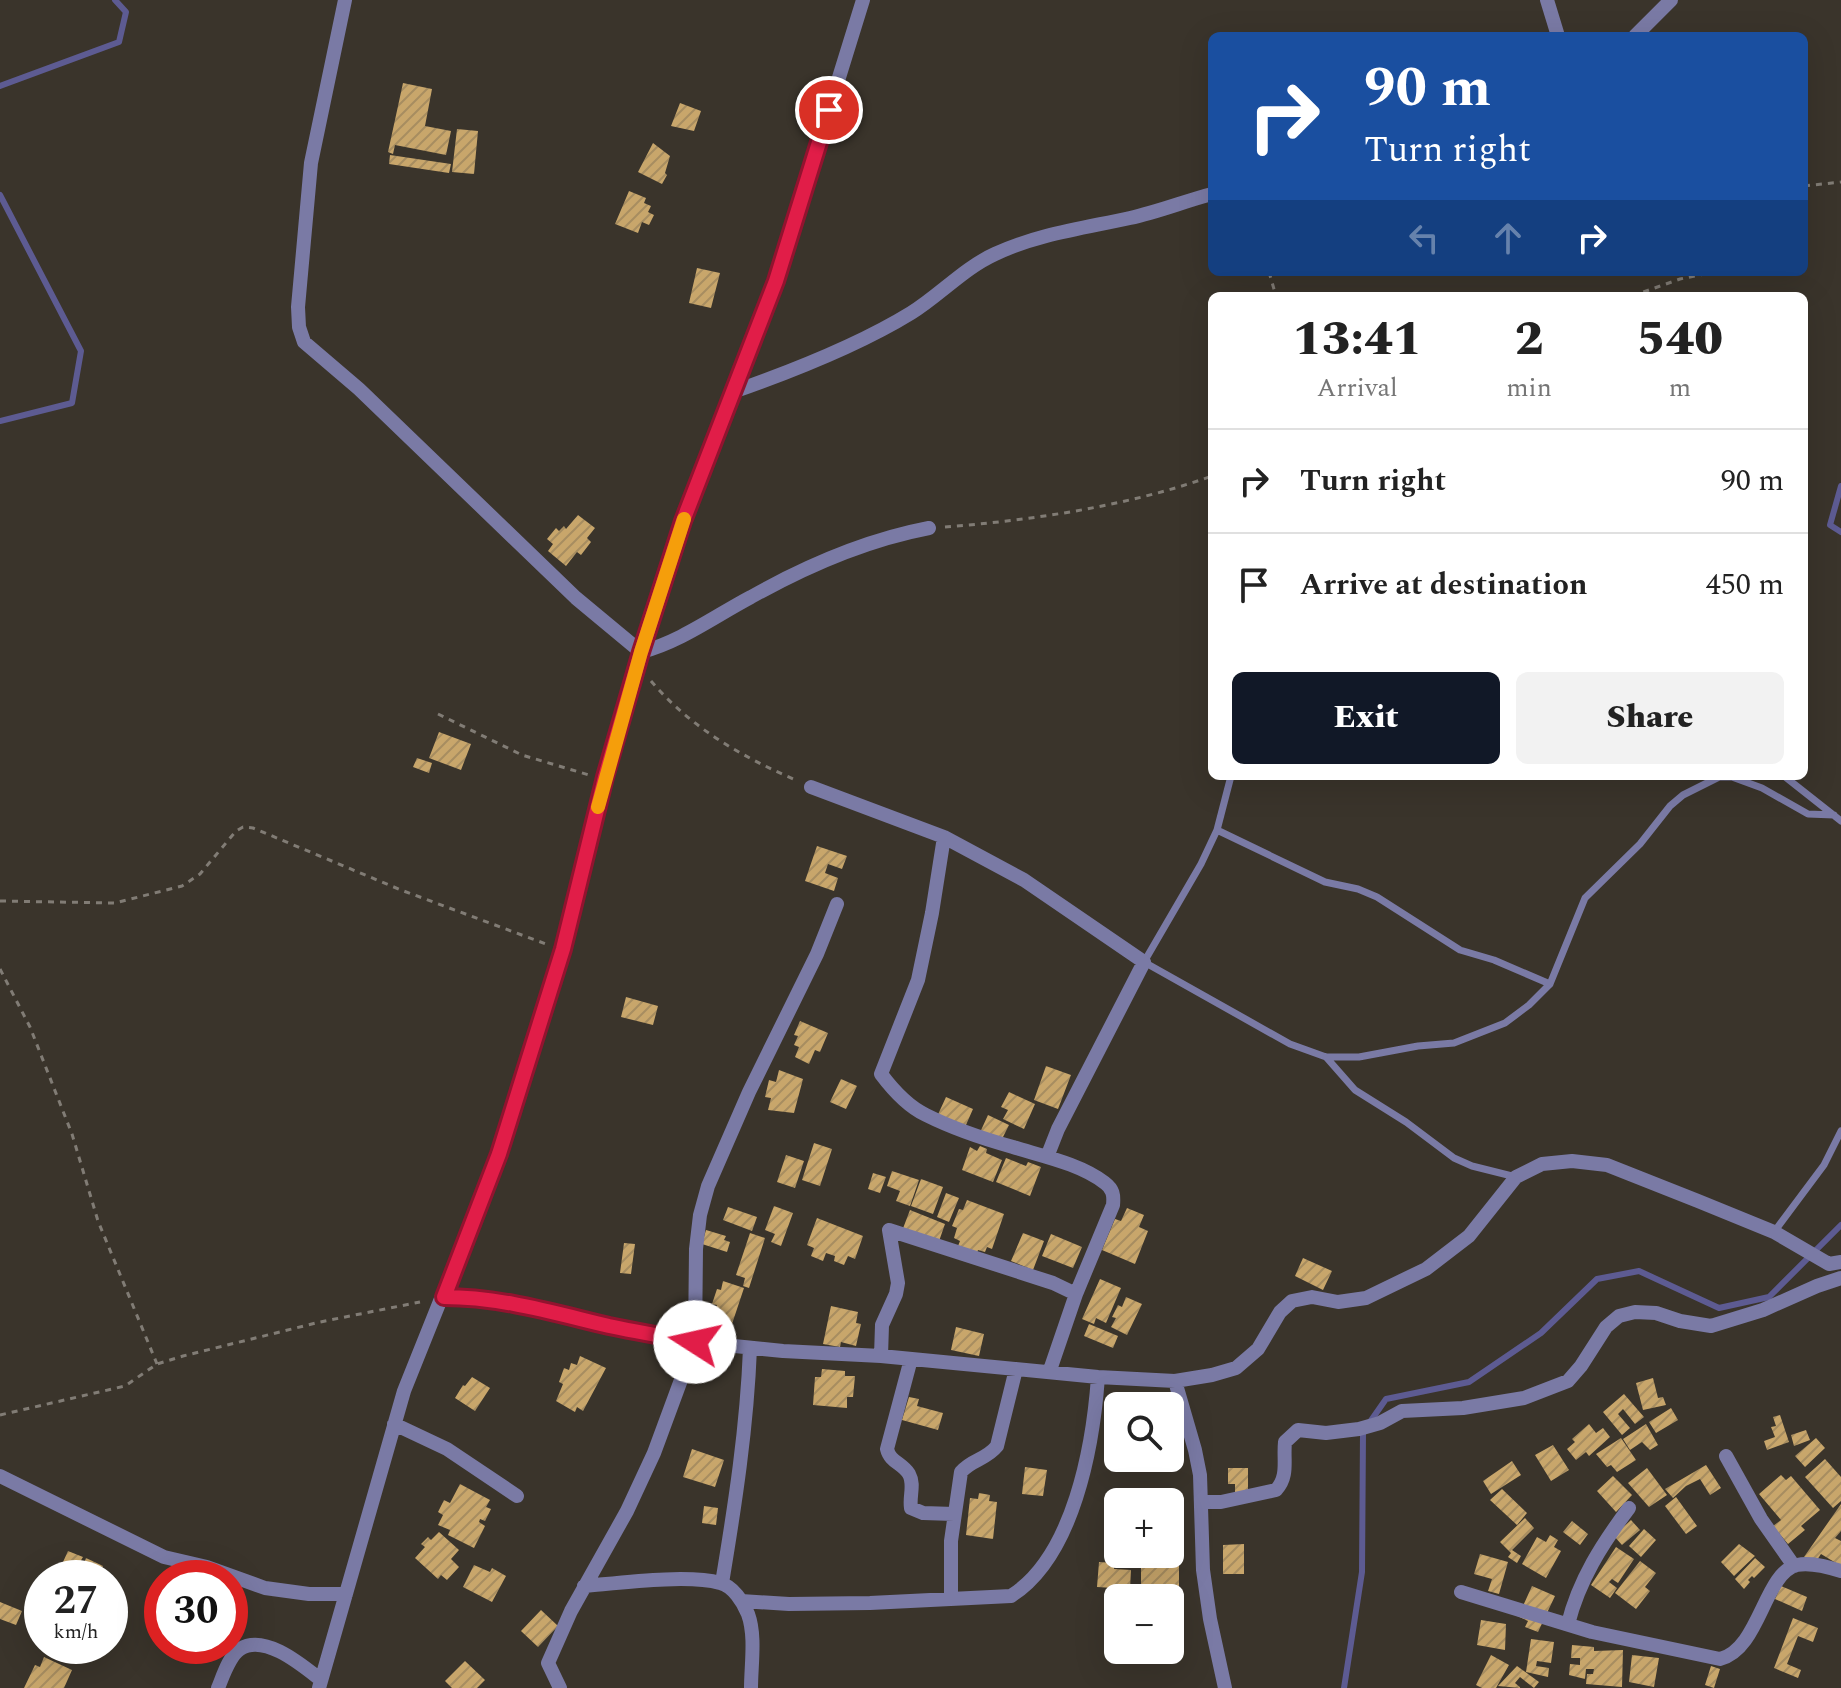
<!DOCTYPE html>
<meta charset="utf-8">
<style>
body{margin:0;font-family:Spectral,serif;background:#f2f2f2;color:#222;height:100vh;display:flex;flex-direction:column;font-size:30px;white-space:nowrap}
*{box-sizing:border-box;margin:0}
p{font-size:26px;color:#767676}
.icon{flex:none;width:44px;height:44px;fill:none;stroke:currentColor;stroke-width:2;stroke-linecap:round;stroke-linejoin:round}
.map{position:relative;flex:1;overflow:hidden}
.sheet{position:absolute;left:1208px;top:292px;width:600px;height:488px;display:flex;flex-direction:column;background:#fff;border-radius:12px;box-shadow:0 8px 32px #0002}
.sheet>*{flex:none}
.top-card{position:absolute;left:1208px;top:32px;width:600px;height:244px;border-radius:12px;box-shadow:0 8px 32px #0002;background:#1a4fa0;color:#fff;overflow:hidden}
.tools{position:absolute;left:1104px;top:1392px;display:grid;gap:16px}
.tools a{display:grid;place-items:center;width:80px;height:80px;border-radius:12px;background:#fff;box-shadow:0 8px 32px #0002;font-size:40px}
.speed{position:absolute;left:24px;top:1560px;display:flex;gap:16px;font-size:40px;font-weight:700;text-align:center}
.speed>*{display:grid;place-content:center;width:104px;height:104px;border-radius:50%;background:#fff;box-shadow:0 8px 32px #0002;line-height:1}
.speed small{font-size:20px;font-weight:400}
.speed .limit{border:12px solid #d22;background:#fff;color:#111}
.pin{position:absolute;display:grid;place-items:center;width:68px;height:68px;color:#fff;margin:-34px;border:4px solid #fff;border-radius:50%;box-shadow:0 2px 8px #0007}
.me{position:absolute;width:88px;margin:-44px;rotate:280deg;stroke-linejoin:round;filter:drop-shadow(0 0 6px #0008)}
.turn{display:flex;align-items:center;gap:28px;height:168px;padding:0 24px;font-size:36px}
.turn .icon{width:104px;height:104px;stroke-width:2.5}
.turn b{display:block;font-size:56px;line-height:68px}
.lanes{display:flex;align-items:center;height:76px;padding:0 24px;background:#0003;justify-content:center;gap:40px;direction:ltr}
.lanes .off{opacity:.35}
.eta{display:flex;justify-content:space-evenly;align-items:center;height:136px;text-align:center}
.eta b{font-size:48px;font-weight:800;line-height:56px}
.cta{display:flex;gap:16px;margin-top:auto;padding:16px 24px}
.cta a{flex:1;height:92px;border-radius:12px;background:#111827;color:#fff;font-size:32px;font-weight:800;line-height:92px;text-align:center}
.cta a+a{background:#f2f2f2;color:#222}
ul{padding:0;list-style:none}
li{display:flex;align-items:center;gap:24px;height:104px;padding:0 24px;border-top:2px solid #e0e0e0}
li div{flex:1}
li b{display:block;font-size:30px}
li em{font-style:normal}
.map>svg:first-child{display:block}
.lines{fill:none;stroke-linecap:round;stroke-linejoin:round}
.stream{stroke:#5d5b92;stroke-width:6}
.building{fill:url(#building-hatch)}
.path{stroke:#817c75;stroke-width:3;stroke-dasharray:6 6;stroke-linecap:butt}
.service{stroke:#7a7aa5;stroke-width:7}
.minor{stroke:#7a7aa5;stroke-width:14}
.route-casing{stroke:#92132f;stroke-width:20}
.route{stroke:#e11d48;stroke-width:14}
.slow{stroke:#f59e0b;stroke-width:14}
</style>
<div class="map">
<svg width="1841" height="1688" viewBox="0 0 1841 1688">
<defs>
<pattern id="building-hatch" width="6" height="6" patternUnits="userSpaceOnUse" patternTransform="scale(2)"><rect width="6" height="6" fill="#c8a66b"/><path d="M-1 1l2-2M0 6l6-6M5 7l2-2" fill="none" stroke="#a78d60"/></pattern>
</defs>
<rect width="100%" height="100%" fill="#3a342b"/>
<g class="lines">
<!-- stream -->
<path class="stream" d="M0,86L119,42L126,12L115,0
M0,195L81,351L72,403L0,421
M1841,486L1830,525L1841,532
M1344,1688L1362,1572L1363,1432L1386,1399L1469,1382L1541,1333L1597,1279L1639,1271L1719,1308L1769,1297L1841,1225"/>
</g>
<!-- building -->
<path class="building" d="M403,83L432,89L425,126L451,131L446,155L395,145L393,154L388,152Z
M680,103L701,111L694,131L671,126Z
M457,129L478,131L474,174L452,172Z
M653,143L670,156L665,173L667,175L662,184L638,172Z
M390,155L451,164L449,173L389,164Z
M629,191L646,198L644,203L651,206L648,212L654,215L649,225L642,222L638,233L615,224Z
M697,268L720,273L711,308L689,303Z
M578,515L595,528L587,538L591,542L581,555L577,552L566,566L548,551L553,544L547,539L556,528L559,531L564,526L566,529Z
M439,732L471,744L461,770L429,758Z
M417,758L432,763L429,773L413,767Z
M817,846L847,856L842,869L828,864L825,873L838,878L834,891L805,881Z
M626,997L658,1006L653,1025L621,1017Z
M800,1021L828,1033L820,1052L815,1050L809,1064L795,1057L799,1047L794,1045L798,1036L794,1035Z
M1046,1066L1071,1075L1058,1109L1034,1100Z
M779,1070L803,1079L794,1113L768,1110L771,1098L765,1097L769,1080L776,1082Z
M841,1079L857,1086L846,1109L830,1102Z
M1009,1092L1035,1104L1024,1129L1003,1119L1008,1110L1001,1107Z
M946,1097L973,1109L962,1134L935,1121Z
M988,1115L1009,1125L997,1149L977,1139Z
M814,1143L832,1149L820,1186L802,1180Z
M980,1146L987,1149L986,1153L1002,1160L993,1182L962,1170L970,1147L977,1151Z
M786,1155L804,1161L795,1188L777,1182Z
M1006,1158L1026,1166L1028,1162L1041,1167L1030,1196L996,1182Z
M892,1171L919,1180L910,1206L896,1201L900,1191L887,1186Z
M873,1173L886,1177L880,1193L868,1189Z
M921,1179L943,1187L933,1214L911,1206Z
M946,1193L959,1198L949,1222L937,1217Z
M967,1200L1004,1214L992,1249L987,1247L985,1252L978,1250L977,1253L958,1246L960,1241L954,1238L957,1228L952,1226L959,1209L963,1210Z
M774,1206L793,1213L781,1246L771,1242L775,1234L765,1230Z
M728,1207L757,1217L752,1231L723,1220Z
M1127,1208L1144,1215L1139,1227L1148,1231L1135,1264L1102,1250L1115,1219L1121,1221Z
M910,1210L945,1224L938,1244L902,1231Z
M817,1218L863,1236L855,1259L848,1256L844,1265L834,1261L835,1256L826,1253L823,1261L811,1256L814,1248L807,1245Z
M706,1230L726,1236L724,1240L730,1242L727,1252L702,1244Z
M750,1233L765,1238L749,1288L743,1286L745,1278L736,1275Z
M1023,1233L1044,1241L1033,1270L1011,1261Z
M1051,1234L1082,1247L1073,1268L1042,1256Z
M624,1243L635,1244L631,1274L620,1273Z
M1303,1258L1332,1271L1323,1290L1295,1276Z
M1100,1279L1121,1288L1106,1323L1096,1318L1094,1324L1082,1319Z
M723,1281L744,1288L731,1327L712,1321L717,1305L712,1304L717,1289L721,1290Z
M1126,1297L1142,1304L1127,1335L1111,1327L1116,1318L1112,1317L1118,1305L1122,1307Z
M831,1306L858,1312L856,1323L861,1324L856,1346L841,1342L840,1347L823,1344Z
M1089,1324L1118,1336L1113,1348L1084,1336Z
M956,1327L984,1334L979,1356L951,1350Z
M699,1351L717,1354L714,1367L696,1364Z
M580,1356L606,1368L583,1411L577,1407L575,1412L556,1401L563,1384L559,1382L564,1368L569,1370L571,1363L577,1365Z
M822,1369L845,1371V1376H855L853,1397H847V1408L813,1405L815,1377H821Z
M472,1377L490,1388L475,1411L455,1398L463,1385L465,1386Z
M1653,1378L1658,1398L1663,1397L1666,1405L1643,1410L1636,1383Z
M1624,1394L1644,1417L1635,1424L1623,1409L1618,1414L1630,1428L1622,1435L1603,1412Z
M909,1397L919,1399L917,1406L943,1413L938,1430L902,1420Z
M1671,1408L1678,1420L1656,1433L1649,1422Z
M1780,1415L1789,1442L1767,1450L1764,1441L1775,1437L1771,1427L1776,1426L1773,1417Z
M1589,1424L1596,1433L1603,1428L1610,1437L1589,1456L1586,1452L1576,1460L1567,1449L1575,1442L1572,1439Z
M1646,1424L1658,1445L1650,1450L1642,1442L1630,1450L1623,1439Z
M1806,1430L1810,1440L1794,1446L1791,1435Z
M1621,1438L1636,1460L1617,1472L1611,1465L1607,1467L1596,1454Z
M1816,1438L1825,1448L1805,1467L1795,1456Z
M1553,1445L1569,1470L1551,1481L1535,1455Z
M692,1449L724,1460L715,1487L683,1477Z
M1825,1459L1841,1477V1501L1833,1508L1805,1477Z
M1512,1461L1521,1475L1491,1494L1483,1481Z
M1706,1465L1721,1488L1710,1495L1700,1479L1686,1486L1673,1498L1665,1489Z
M1025,1467L1047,1470L1043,1496L1022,1494Z
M1228,1468H1248V1494H1235V1484H1228Z
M1647,1468L1667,1495L1649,1507L1628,1483Z
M1781,1475L1786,1480L1791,1476L1820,1510L1801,1526L1805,1530L1788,1544L1773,1526L1781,1520L1759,1494Z
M1613,1476L1632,1495L1616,1512L1597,1491Z
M460,1484L490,1500L486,1507L491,1509L485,1521L480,1519L479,1522L485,1526L474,1548L448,1535L450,1530L438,1525L443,1515L438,1512L444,1500L450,1503Z
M1502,1489L1527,1513L1517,1525L1490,1500Z
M979,1493L990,1495L989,1501L997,1502L993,1539L966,1535L970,1498L978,1499Z
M1676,1497L1697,1526L1686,1534L1665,1506Z
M1841,1504V1531L1835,1538L1841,1541V1566L1821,1554L1815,1563L1804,1557Z
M704,1506L718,1508L716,1525L702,1523Z
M1525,1518L1534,1528L1512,1550L1521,1556L1517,1563L1508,1557L1511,1553L1500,1542Z
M1631,1520L1640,1530L1622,1545L1614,1536Z
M1572,1521L1588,1534L1580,1545L1563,1532Z
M1644,1529L1656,1540L1641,1557L1629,1546Z
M439,1532L459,1550L451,1559L459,1567L447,1580L441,1575L438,1579L415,1558L425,1547L421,1544L428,1537L431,1540Z
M1550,1535L1558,1540L1554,1547L1561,1551L1546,1578L1522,1564L1537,1537L1546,1542Z
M1244,1544V1574H1223V1545Z
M1739,1544L1755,1556L1734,1576L1721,1562Z
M1170,1546H1182V1560H1141V1554H1170Z
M1616,1547L1634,1559L1618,1583L1612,1579L1609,1582L1617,1588L1610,1598L1591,1585Z
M68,1551L83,1557L80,1562L84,1563L86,1558L103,1566L98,1578H66L58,1573Z
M1480,1554L1508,1562L1499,1594L1488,1591L1492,1579L1474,1574Z
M1755,1558L1765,1567L1754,1578L1752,1576L1748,1580L1750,1582L1744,1589L1735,1579Z
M1640,1561L1656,1573L1645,1587L1650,1591L1636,1609L1615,1593Z
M1099,1562L1115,1563L1114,1569L1131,1570L1130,1589L1097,1587Z
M474,1565L490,1572L492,1568L506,1576L492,1602L463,1587Z
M1141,1566H1179V1591H1172V1594H1160V1591H1141Z
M1532,1586L1555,1596L1538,1632L1525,1627L1528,1621L1515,1615L1523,1606Z
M1781,1586L1807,1597L1802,1611L1775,1599Z
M0,1602L22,1611L16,1625L0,1619Z
M541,1610L558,1626L538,1647L521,1631Z
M1793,1618L1818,1628L1813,1642L1798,1636L1787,1664L1801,1670L1798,1678L1774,1668Z
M1481,1620L1506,1624L1505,1650L1477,1645Z
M1531,1639L1554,1642L1551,1663L1537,1661L1536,1666L1549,1668L1548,1677L1526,1672Z
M1572,1645L1594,1647V1651L1623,1650L1622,1687L1586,1684L1587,1674H1593L1594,1669H1586L1585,1679L1569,1675L1570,1664L1580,1665V1658H1571Z
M190,1646H220L217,1656L208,1654L206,1663L187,1658Z
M1491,1655L1509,1665L1496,1688H1482L1476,1685Z
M1632,1655L1659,1658L1654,1687L1629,1682Z
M44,1657L72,1670L64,1688H24L35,1665L40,1667Z
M465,1661L485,1680L477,1688H452L445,1681Z
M1517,1666L1539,1682L1534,1688L1520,1677L1515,1683L1521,1688L1498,1686Z
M1711,1666L1720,1669L1714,1688L1705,1685Z"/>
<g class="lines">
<!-- path -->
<path class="path" d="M1804,186L1841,182
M1269,272L1276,296
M1632,296L1680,279L1714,272
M945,527C1034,520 1128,506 1212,476
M651,681C691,728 742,757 798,781
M438,714L522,755L589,775
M0,901L115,903L182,886L200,874L236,831L243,827L253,828L401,890L546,944
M0,969L30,1027L72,1134L98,1221L157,1364
M0,1415L125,1386L157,1364L183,1356L320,1322L420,1302"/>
<!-- service -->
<path class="service" d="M1231,776L1217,830L1201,864L1144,962L1290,1044L1326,1057H1359L1418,1046L1454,1043L1505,1023L1529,1005L1550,984L1585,898L1640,844L1670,806L1683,795L1719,777H1732L1762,788L1808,814L1834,815
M1784,776L1841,821
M1217,830L1325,882L1358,889L1377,897L1460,950L1494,960L1550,984
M1326,1057L1355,1090L1406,1122L1454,1158L1472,1166L1516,1177
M1774,1232L1824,1165L1841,1131"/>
<!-- minor -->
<path class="minor" d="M345,0L311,163L298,307L299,327L304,342L359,389L576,598L641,652C680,642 715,616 751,597C808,565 866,540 929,528
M1547,0L1558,36
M1635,36L1671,0
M733,392C790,372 859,345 911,313C940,295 964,268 995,254C1038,234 1085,228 1130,218C1158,212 1185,201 1212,194
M811,787L944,837L1024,880L1144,962L1058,1129L1047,1157
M944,837L932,913L918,980L881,1074C893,1090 907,1106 926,1115C954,1129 984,1139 1013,1147C1042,1156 1081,1164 1105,1183C1113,1189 1114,1195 1113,1205L1076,1294L1050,1370
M889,1230L1053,1283L1076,1294
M444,1297H474L509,1302L630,1330L695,1342L783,1351L881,1356L1098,1377L1175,1381L1212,1375L1236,1368L1258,1349L1280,1312L1292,1301L1312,1297L1338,1302L1366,1298L1426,1269L1469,1236L1516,1177L1542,1164L1572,1161L1607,1165L1698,1201L1774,1232L1829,1264L1841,1262
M881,1356L882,1325L896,1294L898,1283L889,1230
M911,1359L887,1449C890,1462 902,1463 909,1474C915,1485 909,1496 911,1508L923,1513L954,1514
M1175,1381L1195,1450L1200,1475L1203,1570L1210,1619L1225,1688
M394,1424L447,1449L517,1496
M1726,1456L1761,1519L1794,1566
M0,1476L164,1557L207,1567L265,1588L309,1594H346
M1202,1502H1221L1276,1490C1289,1476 1283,1460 1285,1442L1298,1430L1326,1433L1359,1429L1380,1423L1402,1411L1463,1408L1524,1398L1568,1381L1581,1366L1606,1327L1619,1316L1635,1312L1656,1313L1680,1321L1711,1326L1763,1310L1817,1286L1841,1278
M722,1583C735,1505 747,1427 750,1348
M584,1586C619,1583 688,1574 720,1583C733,1586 743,1602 748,1614C756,1636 751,1665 751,1688
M1461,1592L1592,1632L1720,1659C1760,1649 1764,1573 1797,1565C1811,1562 1828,1567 1841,1571
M951,1599V1541L961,1472C972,1459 986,1460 997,1446L1016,1369
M741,1601L789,1604L870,1603L1011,1596C1074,1556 1093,1446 1098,1377
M1568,1624C1579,1580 1602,1544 1629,1508
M218,1688C223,1676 229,1656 240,1649C265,1633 303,1666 321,1680
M319,1688L404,1391L499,1154L530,1054L563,949L605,777L641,652L683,521L776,281L863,0
M560,1688L548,1663L571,1611L627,1511L654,1453L695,1342L696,1249L700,1215L708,1186L749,1092L817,954L837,904"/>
</g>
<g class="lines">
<defs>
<path id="route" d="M695,1342C666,1337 638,1332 609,1326C554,1313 501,1297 444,1297L499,1154L563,949L605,777L641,652L683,521L776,281L829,110"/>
</defs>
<!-- route casing -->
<use href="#route" class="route-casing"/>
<!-- route -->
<use href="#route" class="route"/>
<!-- slow -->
<path class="slow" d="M598,807L641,652L684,519"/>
</g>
</svg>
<div class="tools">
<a><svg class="icon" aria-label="search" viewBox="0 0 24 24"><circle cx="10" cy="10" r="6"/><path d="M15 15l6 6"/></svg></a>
<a>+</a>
<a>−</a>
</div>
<div class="speed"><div>27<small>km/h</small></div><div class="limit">30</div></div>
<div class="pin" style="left:829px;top:110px;background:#d93025"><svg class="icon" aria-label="arrive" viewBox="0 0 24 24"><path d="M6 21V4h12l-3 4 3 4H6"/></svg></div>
<svg class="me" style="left:695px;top:1342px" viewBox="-20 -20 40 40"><circle r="19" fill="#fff"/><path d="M0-13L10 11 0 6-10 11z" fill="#e11d48"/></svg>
<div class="top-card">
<div class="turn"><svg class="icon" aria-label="right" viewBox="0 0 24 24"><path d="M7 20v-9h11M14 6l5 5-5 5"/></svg><div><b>90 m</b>Turn right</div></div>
<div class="lanes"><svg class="icon off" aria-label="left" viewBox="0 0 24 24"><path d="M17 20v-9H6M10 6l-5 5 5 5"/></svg><svg class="icon off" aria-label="ahead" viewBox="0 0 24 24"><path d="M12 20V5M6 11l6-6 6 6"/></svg><svg class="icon" aria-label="right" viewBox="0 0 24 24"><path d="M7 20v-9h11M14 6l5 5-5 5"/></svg></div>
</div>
<section class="sheet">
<div class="eta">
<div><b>13:41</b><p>Arrival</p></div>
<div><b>2</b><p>min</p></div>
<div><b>540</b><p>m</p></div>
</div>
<ul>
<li><svg class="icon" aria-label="right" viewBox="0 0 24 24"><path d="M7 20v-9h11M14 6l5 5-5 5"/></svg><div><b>Turn right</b></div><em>90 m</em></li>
<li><svg class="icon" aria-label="arrive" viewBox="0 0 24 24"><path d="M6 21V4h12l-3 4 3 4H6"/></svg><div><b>Arrive at destination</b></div><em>450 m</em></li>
</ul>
<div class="cta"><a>Exit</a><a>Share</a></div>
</section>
</div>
